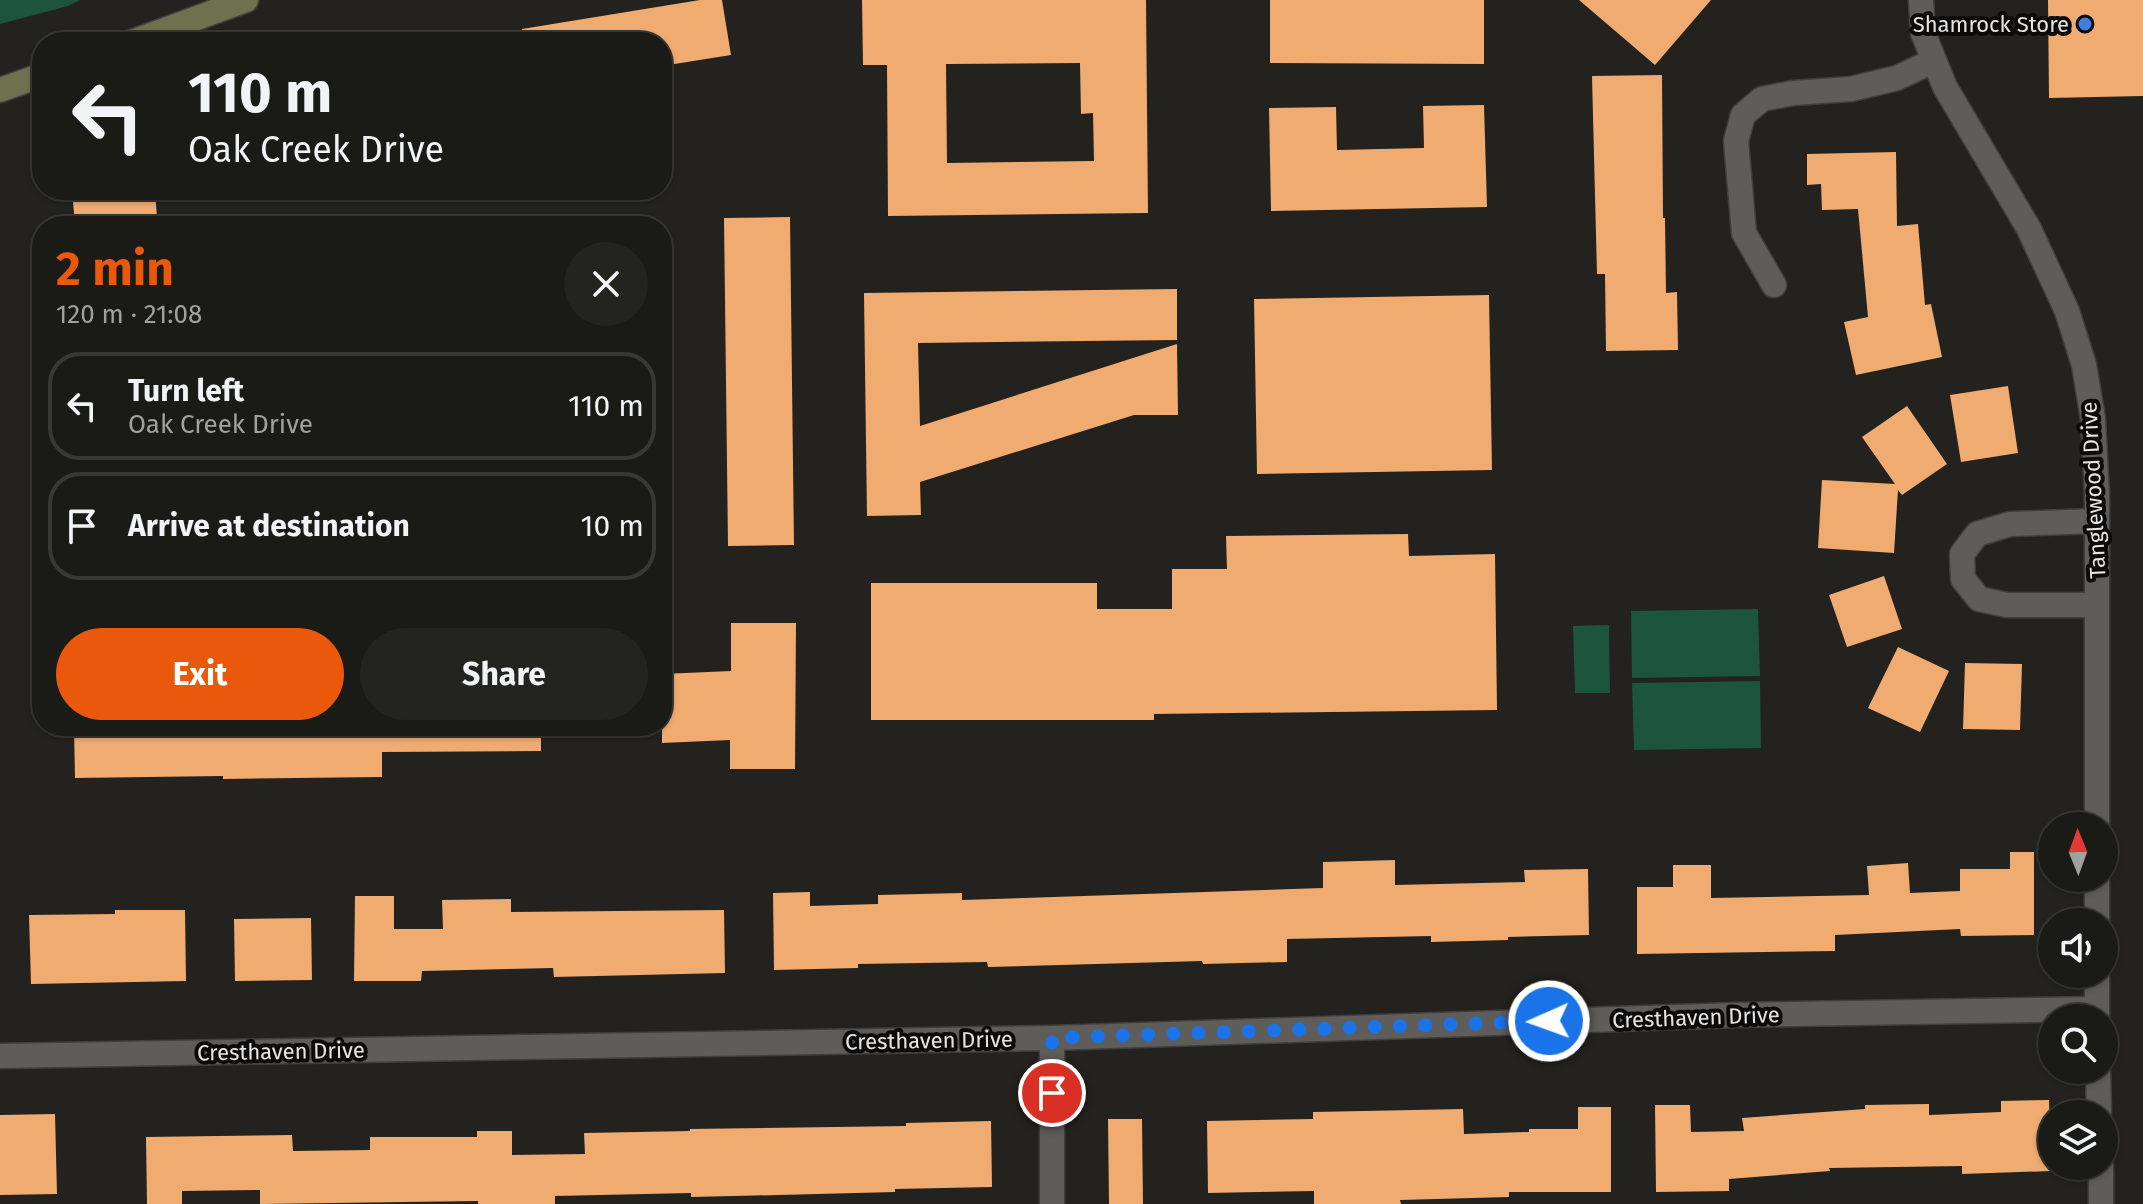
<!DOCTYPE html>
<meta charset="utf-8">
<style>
body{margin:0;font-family:"Fira Sans",sans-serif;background:#23231f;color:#f1f3f6;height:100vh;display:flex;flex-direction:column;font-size:30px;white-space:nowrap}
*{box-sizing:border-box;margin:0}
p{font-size:26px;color:#9fa1a1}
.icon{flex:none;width:44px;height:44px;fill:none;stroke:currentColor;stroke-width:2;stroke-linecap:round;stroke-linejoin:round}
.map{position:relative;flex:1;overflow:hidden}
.drawer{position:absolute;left:32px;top:216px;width:640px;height:520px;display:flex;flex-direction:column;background:#1a1a16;border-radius:32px;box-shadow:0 2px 6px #0004,0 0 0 2px #383835}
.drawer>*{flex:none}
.top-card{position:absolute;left:32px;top:32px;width:640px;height:168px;border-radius:32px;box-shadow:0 2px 6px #0004,0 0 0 2px #383835;background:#1a1a16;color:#f1f3f6;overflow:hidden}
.needle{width:52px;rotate:359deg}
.tools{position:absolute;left:2038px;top:812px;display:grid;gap:16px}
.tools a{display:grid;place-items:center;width:80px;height:80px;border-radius:50%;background:#1a1a16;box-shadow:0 2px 6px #0004,0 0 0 2px #383835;font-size:40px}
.pin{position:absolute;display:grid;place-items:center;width:68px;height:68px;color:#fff;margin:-34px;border:4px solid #fff;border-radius:50%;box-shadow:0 2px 8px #0007}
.me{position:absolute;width:88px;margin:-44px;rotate:268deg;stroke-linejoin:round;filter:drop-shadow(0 0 6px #0008)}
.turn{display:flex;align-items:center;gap:28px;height:168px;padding:0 24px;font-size:36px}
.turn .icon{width:104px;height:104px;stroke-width:2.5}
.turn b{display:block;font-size:56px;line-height:68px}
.round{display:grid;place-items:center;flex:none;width:84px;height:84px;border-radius:42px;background:#23231f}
.overview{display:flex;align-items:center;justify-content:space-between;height:136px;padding:0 24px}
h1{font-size:48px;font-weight:700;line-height:60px;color:#ea580c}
.button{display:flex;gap:16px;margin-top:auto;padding:16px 24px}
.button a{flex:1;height:92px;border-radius:48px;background:#ea580c;color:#fff;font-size:32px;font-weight:700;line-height:92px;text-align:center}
.button a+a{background:#23231f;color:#f1f3f6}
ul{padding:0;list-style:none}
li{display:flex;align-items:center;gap:24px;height:108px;margin:0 16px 12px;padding:0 8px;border:4px solid #383835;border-radius:32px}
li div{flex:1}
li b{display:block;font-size:30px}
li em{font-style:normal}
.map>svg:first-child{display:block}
.green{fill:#1c543c}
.building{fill:#f0ab70;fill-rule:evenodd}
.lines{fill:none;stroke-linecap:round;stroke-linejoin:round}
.minor-casing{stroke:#403f3c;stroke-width:27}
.secondary-casing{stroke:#403f3c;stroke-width:27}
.minor{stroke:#5e5d59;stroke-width:24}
.secondary{stroke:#6e714d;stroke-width:24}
.route{stroke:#1a73e8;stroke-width:14;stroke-dasharray:0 25.2}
.shop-dot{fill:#3f7fe0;stroke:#0c0b0a;stroke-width:3}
.labels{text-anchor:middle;stroke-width:8;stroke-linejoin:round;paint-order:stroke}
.poi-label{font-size:22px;fill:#e5e5e2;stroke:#0c0b0a;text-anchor:end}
.street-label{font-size:22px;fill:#e5e5e2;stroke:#0c0b0a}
</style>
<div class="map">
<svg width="2143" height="1204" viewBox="0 0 2143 1204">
<rect width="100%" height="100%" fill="#23221e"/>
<!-- green -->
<path class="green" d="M0,0H80L68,6L0,24Z
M1758,609L1760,676L1632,678L1631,611Z
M1609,625L1610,693H1575L1573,626Z
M1760,681L1761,748L1634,750L1632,683Z"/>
<!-- building -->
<path class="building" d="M700,0H722L731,55L662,66V42H523L522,29Z
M862,0H1146L1148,213L888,216L887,65H863ZM1080,63L1081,114L1093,113L1094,161L947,163L946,64Z
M1270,0H1484V64L1270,63Z
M1579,0H1711L1655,65Z
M2048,0H2143V96L2049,98Z
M1662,75L1663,218H1665L1666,293L1677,292L1678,350L1606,351L1605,274H1597L1592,76Z
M1484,105L1487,207L1271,211L1269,108L1336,107L1337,150L1424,148L1423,106Z
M1896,152L1897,226L1918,224L1925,305L1931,304L1942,357L1856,375L1844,322L1868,317L1858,209L1822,210L1821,184L1807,185V154Z
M72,190H155L157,218L75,225Z
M790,217L794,545L728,546L724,218Z
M1177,289V340L918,343L920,426L1177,344L1178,415H1134L920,482L921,515L867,516L864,293Z
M1489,295L1492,470L1257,474L1254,299Z
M2008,386L2018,453L1961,462L1950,395Z
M1907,406L1947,464L1902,495L1898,490L1894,553L1818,548L1822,480L1895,484L1862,437Z
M1408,534L1409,556L1495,554L1497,710L1154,714V720H871V583H1097V609H1172V569H1227L1226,536Z
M1884,576L1902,629L1847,647L1829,595Z
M731,623H796L795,769H730V740L662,743V674L731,671Z
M1898,647L1949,671L1920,732L1868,708Z
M1965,663L2022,664L2020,730L1963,729Z
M74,726H541V751L382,752V777L223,779V776L75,778Z
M2010,852H2034V935L1961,936L1960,929L1835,935V951L1637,954V887H1673V865H1711V898L1869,895L1867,866L1908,863L1910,893L1960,891V869H2010Z
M1395,860V885L1525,882L1524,870L1588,869L1589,935L1508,937V940L1431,942V936L1287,939V962L1203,964L1202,961L988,967L987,962L858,964V968L774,970L773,893L810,892V906L878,904V895L962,893V900L1323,888V862Z
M355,896H394V929H443L442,900L511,899V912L724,910L725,973L554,977L553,968L422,971L421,981H354Z
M115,910H185L186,981L31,984L29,915L115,914Z
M311,918L312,980L235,981L234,919Z
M2049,1100L2051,1171L1962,1174V1166L1829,1168L1830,1171L1729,1179V1191L1656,1192L1655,1105H1690L1691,1132L1744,1131L1742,1118L1865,1109V1105L1929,1104V1115L2001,1112V1101Z
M1578,1107H1611V1192H1509V1197L1400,1200L1401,1204H1314V1191L1208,1193L1207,1121L1313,1119V1112L1463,1109L1464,1134L1529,1132V1129H1578Z
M55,1114L57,1194L0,1195V1115Z
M1108,1119H1142L1143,1204H1109Z
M991,1121L992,1187L895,1189V1192L779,1195L691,1197V1193L555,1196V1204H478V1201L260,1204V1190L182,1191V1204H147L146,1137L292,1135L293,1151L370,1150V1137H477V1131H512V1155L585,1154L584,1133L690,1131V1129L906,1126V1123Z"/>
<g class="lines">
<defs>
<path id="minor" d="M1921,0L1923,33L1945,87L2029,229L2067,311L2084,365L2093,419L2097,495V826
M1774,285L1744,233L1736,141L1743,115L1762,99L1793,93L1851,89L1897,78L1933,61
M2097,605H2007L1979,599L1963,579L1962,554L1977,534L2010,524L2097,521
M2097,922V878
M2097,974V1018
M1052,1038V1204
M0,1056L1052,1038L1736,1015L2097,1009
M2098,1070L2099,1114
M2101,1166V1204"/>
<path id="secondary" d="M132,42L246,0
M0,90L42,75"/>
</defs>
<!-- minor casing -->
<use href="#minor" class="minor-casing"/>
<!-- secondary casing -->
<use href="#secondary" class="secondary-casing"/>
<!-- minor -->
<use href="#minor" class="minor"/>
<!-- secondary -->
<use href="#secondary" class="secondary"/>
</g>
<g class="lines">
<!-- route -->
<path class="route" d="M1052,1093V1038L1549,1021"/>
</g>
<!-- markers -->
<circle class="shop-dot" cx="2085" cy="24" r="8"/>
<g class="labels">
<!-- poi labels -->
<g class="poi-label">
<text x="2069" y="32">Shamrock Store</text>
</g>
<!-- street labels -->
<g class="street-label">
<text transform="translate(2093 490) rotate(-93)" y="8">Tanglewood Drive</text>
<text transform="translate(1696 1017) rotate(-2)" y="8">Cresthaven Drive</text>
<text transform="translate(929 1040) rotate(-1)" y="8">Cresthaven Drive</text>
<text transform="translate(281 1051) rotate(-1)" y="8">Cresthaven Drive</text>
</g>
</g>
</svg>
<div class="tools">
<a><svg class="needle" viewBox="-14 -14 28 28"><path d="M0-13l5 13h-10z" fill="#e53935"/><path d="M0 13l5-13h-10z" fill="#9fa1a1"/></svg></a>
<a><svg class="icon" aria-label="sound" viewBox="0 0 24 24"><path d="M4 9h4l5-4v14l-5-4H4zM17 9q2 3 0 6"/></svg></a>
<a><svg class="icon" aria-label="search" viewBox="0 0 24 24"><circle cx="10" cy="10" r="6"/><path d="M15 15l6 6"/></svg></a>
<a><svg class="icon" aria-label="layers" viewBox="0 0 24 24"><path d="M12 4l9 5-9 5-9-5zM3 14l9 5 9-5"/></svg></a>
</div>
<div class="pin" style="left:1052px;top:1093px;background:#d93025"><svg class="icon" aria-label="arrive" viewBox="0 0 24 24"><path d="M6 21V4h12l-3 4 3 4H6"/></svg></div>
<svg class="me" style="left:1549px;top:1021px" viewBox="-20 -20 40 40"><circle r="17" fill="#1a73e8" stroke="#fff" stroke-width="3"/><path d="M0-11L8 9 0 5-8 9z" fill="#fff"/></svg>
<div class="top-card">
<div class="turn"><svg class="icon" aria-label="left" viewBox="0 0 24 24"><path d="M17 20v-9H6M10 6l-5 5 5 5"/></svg><div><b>110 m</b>Oak Creek Drive</div></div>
</div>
<section class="drawer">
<div class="overview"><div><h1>2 min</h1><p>120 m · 21:08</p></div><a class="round"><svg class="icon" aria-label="close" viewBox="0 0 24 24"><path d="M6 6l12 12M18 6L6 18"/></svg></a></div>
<ul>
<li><svg class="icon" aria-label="left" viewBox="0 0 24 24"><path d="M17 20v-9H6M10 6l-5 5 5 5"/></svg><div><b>Turn left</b><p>Oak Creek Drive</p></div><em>110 m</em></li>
<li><svg class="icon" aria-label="arrive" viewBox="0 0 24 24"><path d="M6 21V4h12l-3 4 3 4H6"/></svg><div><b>Arrive at destination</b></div><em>10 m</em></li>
</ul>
<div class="button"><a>Exit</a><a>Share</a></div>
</section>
</div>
